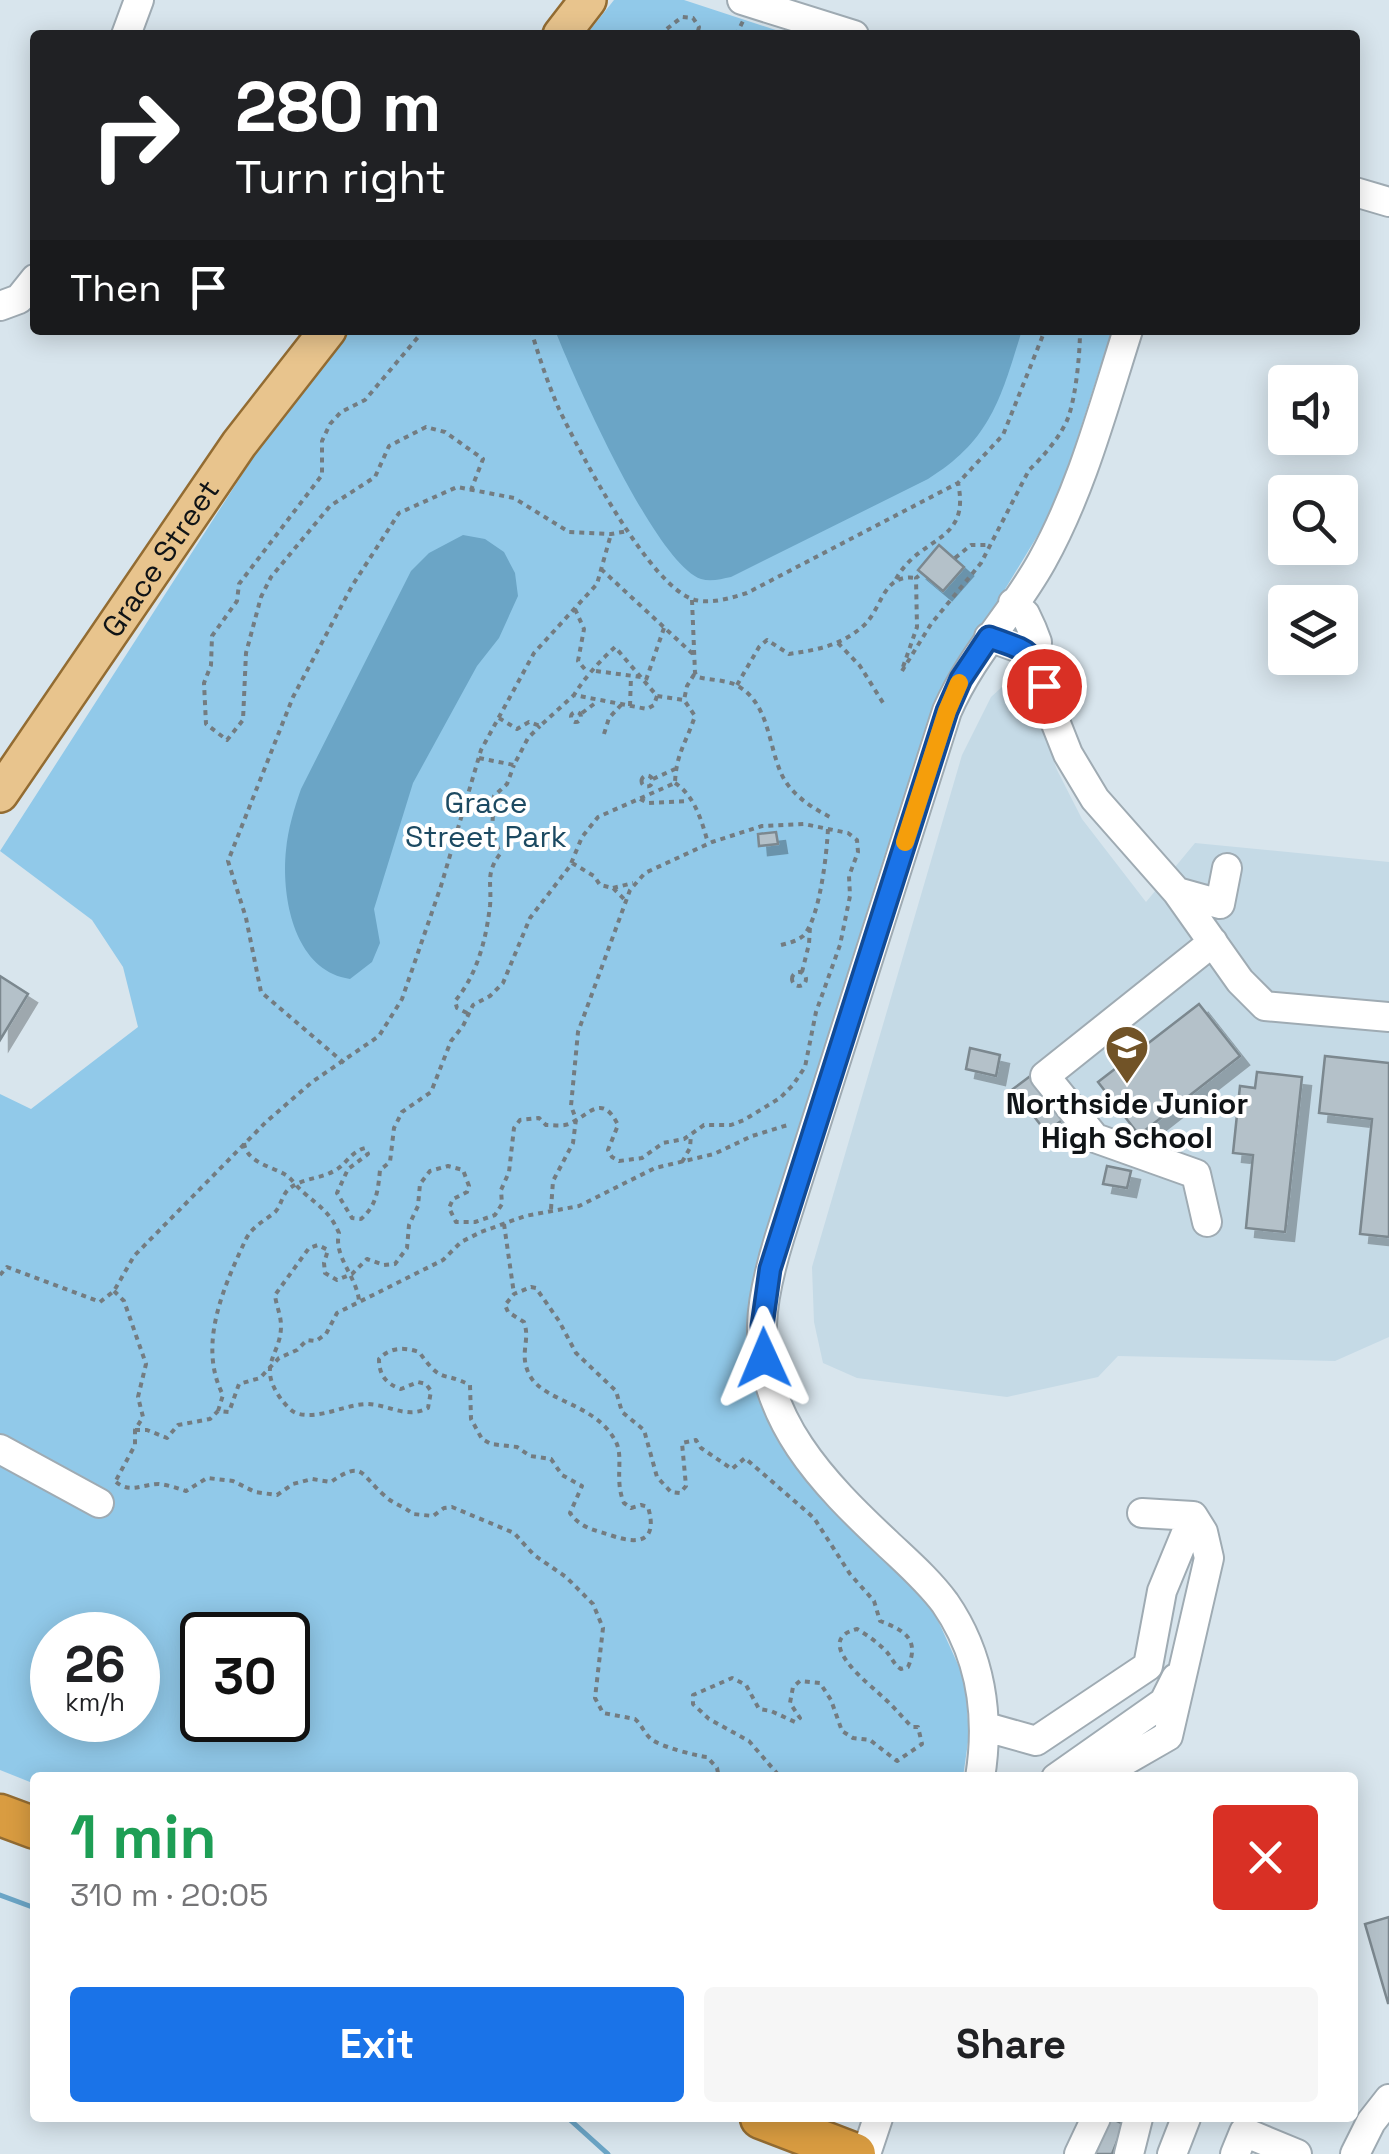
<!DOCTYPE html>
<meta charset="utf-8">
<style>
body{margin:0;font-family:"Space Grotesk",sans-serif;background:#f6f6f6;color:#202124;height:100vh;display:flex;flex-direction:column;font-size:38px;white-space:nowrap}
*{box-sizing:border-box;margin:0}
p{font-size:32px;color:#757577}
.icon{flex:none;width:55px;height:55px;fill:none;stroke:currentColor;stroke-width:2;stroke-linecap:round;stroke-linejoin:round}
.map{position:relative;flex:1;overflow:hidden}
.sheet{position:absolute;left:30px;top:1772px;width:1328px;height:350px;display:flex;flex-direction:column;background:#fff;border-radius:10px;box-shadow:0 5px 25px #0003}
.sheet>*{flex:none}
.top-card{position:absolute;left:30px;top:30px;width:1330px;height:305px;border-radius:10px;box-shadow:0 5px 25px #0003;background:#202124;color:#fff;overflow:hidden}
.tools{position:absolute;left:1268px;top:365px;display:grid;gap:20px}
.tools a{display:grid;place-items:center;width:90px;height:90px;border-radius:10px;background:#fff;box-shadow:0 5px 25px #0003;font-size:50px}
.speed{position:absolute;left:30px;top:1612px;display:flex;gap:20px;font-size:50px;font-weight:700;text-align:center}
.speed>*{display:grid;place-content:center;width:130px;height:130px;border-radius:50%;background:#fff;box-shadow:0 5px 25px #0003;line-height:1}
.speed small{font-size:25px;font-weight:400}
.speed .limit{border:5px solid #111;border-radius:15px;background:#fff;color:#111}
.pin{position:absolute;display:grid;place-items:center;width:85px;height:85px;color:#fff;margin:-42px;border:5px solid #fff;border-radius:50%;box-shadow:0 2px 10px #0007}
.me{position:absolute;width:110px;margin:-55px;rotate:359deg;stroke-linejoin:round;filter:drop-shadow(0 0 8px #0008)}
.turn{display:flex;align-items:center;gap:35px;height:210px;padding:0 40px;font-size:45px}
.turn .icon{width:130px;height:130px;stroke-width:2.5}
.turn b{display:block;font-size:70px;line-height:85px}
.then{display:flex;align-items:center;height:95px;padding:0 40px;background:#0003;gap:20px;font-size:38px}
.round{display:grid;place-items:center;flex:none;width:105px;height:105px;border-radius:10px;background:#f6f6f6}
.head{display:flex;align-items:center;justify-content:space-between;height:170px;padding:0 40px}
h1{font-size:60px;font-weight:800;line-height:75px;color:#1e9e55}
.action{display:flex;gap:20px;margin-top:auto;padding:20px 40px}
.action a{flex:1;height:115px;border-radius:10px;background:#1a73e8;color:#fff;font-size:40px;font-weight:800;line-height:115px;text-align:center}
.action a+a{background:#f6f6f6;color:#202124}
.map>svg:first-child{display:block}
.built{fill:#c5dae6}
.green{fill:#91c9e9;fill-rule:evenodd}
.water{fill:#6ba5c6}
.lines{fill:none;stroke-linecap:round;stroke-linejoin:round}
.stream{stroke:#6ba5c6;stroke-width:5}
.building{fill:#b4c1c9;stroke:#7b888f;stroke-width:2.5;filter:url(#shadow)}
.minor-casing{stroke:#9fabb3;stroke-width:32}
.major-casing{stroke:#936c32;stroke-width:40}
.highway-casing{stroke:#936c32;stroke-width:45}
.path{stroke:#737c81;stroke-width:4;stroke-dasharray:5 5;stroke-linecap:butt}
.minor{stroke:#fff;stroke-width:28}
.major{stroke:#e8c48d;stroke-width:35}
.highway{stroke:#d99c41;stroke-width:40}
.route-casing{stroke:#114b97;stroke-width:25}
.route{stroke:#1a73e8;stroke-width:18}
.slow{stroke:#f59e0b;stroke-width:18}
.labels{text-anchor:middle;stroke-width:8;stroke-linejoin:round;paint-order:stroke}
.street-label{font-size:30px;fill:#101417;stroke:#fff}
.park-label{font-size:30px;fill:#1c4a62;stroke:#fff}
.poi-label{font-size:30px;font-weight:bold;fill:#101417;stroke:#fff}
</style>
<div class="map">
<svg width="1389" height="2154" viewBox="0 0 1389 2154">
<defs>
<filter id="shadow"><feDropShadow dx="9" dy="9" stdDeviation="0" flood-color="#0004"/></filter>
</defs>
<rect width="100%" height="100%" fill="#d8e5ed"/>
<!-- built -->
<path class="built" d="M1015,675L1034,704L1057,770L1082,819L1146,902L1195,843L1389,862V1337L1335,1361L1118,1356L1098,1377L1007,1397L857,1378L823,1363L814,1322L812,1267L962,755L991,697Z"/>
<!-- green -->
<path class="green" d="M614,0H684L791,35H586Z
M350,330H1112L1056,505L978,634L886,851L756,1264L750,1321L758,1386L776,1437L832,1510L890,1559L936,1616L965,1680L969,1735L963,1777L35,1778V1784L0,1770V1094L31,1109L138,1027L123,967L92,920L0,851L254,456ZM52,1635H138V1720H52ZM202,1635H288V1720H202Z"/>
<!-- water -->
<path class="water" d="M555,330H1022C1001,398 991,440 928,479L731,577C721,579 711,582 701,579C655,563 574,378 555,330Z
M463,535L485,539L504,552L515,573L518,596L499,638L477,666L413,783L374,909L380,943L372,962L350,979C294,971 281,897 286,850C288,829 294,809 301,789L411,571L429,553Z"/>
<g class="lines">
<!-- stream -->
<path class="stream" d="M0,1895L35,1908
M568,2118L608,2154"/>
</g>
<!-- building -->
<path class="building" d="M939,545L964,567L943,591L918,570Z
M776,832L778,844L759,846L758,834Z
M0,976L28,994L0,1040Z
M1199,1004L1240,1056L1139,1135L1098,1082Z
M970,1048L1000,1055L996,1076L966,1069Z
M1325,1056L1389,1063V1237L1360,1234L1372,1119L1319,1113Z
M1257,1072L1302,1077L1285,1232L1246,1228L1253,1155L1233,1153L1240,1086L1255,1088Z
M1033,1074L1065,1118L1046,1132L1013,1089Z
M1107,1166L1131,1171L1127,1188L1103,1184Z
M1389,1917V2003H1388L1365,1924Z
M1110,2118L1124,2124L1112,2154H1095Z"/>
<g class="lines">
<defs>
<path id="minor" d="M742,0L854,35
M126,35L139,0
M1355,192L1389,202
M0,306L19,299L35,279
M1013,603L1025,614L1032,629L1037,642L1036,660L1051,711L1068,754L1095,799L1177,892L1240,981L1265,1006L1389,1017
M989,637L1022,649L1036,660
M1177,892L1220,904L1227,868
M1207,1222L1196,1174L1095,1138L1045,1076L1213,942
M0,1449L99,1503
M986,1727L1036,1741L1148,1666L1162,1591L1193,1516
M980,1778C990,1716 981,1655 945,1603C928,1580 907,1562 887,1543C823,1483 760,1419 762,1325C763,1295 771,1265 780,1236L947,711C973,652 1012,615 1042,561C1082,489 1103,408 1128,330
M1056,1778L1164,1702L1176,1678
M1095,1778L1168,1736L1209,1558L1203,1532L1193,1516L1142,1513
M866,2154L878,2118
M1079,2154L1096,2118
M1129,2154L1138,2118
M1172,2154L1186,2118
M1235,2154L1244,2132L1297,2154
M1355,2154L1371,2122L1389,2099"/>
<g id="major">
<path d="M561,35L588,0"/>
<path id="s1" d="M0,794L239,444L328,330"/>
</g>
<path id="highway" d="M0,1815L35,1828
M761,2118L855,2154"/>
</defs>
<!-- minor casing -->
<use href="#minor" class="minor-casing"/>
<!-- major casing -->
<use href="#major" class="major-casing"/>
<!-- highway casing -->
<use href="#highway" class="highway-casing"/>
<!-- path -->
<path class="path" d="M659,35L682,17L693,18L699,27L697,35
M736,35L743,21
M424,330L365,400L341,412L330,424L322,441V475L239,584L237,601L212,636L211,665L204,683L206,724L227,740L243,720L246,653L261,597L271,577L330,506L375,477L389,446L426,427L445,432L483,459L471,490
M531,330C539,357 548,384 559,409C579,451 650,588 695,600C712,604 731,598 747,593L958,483L1003,435L1045,330
M955,558L971,545H988
M601,569L695,656
M896,579C920,535 971,544 958,483
M692,600L695,673L698,677C709,680 726,680 736,685C769,702 768,744 781,773C790,794 812,808 832,818
M575,609L584,629L578,661L588,673
M838,643L860,666L885,706
M903,667L917,627L916,578L922,573
M596,671L641,677
M902,671L931,624L981,563L1029,470C1043,457 1061,436 1068,418C1076,396 1080,354 1080,330
M646,680L664,628
M737,685L759,647L767,640L789,654C816,650 840,646 862,627C883,610 881,573 916,578
M657,696L654,705L647,709L574,695C585,677 600,661 615,647L657,696L684,700L687,686L695,673
M630,706L631,676
M571 717a5 5 0 1 1 10 0a5 5 0 1 1-10 0Z
M582,713L598,701
M499,718L517,729L529,722L540,726L574,695
M604,734L609,718L621,705
M479,758L514,765L528,738L540,726
M641.5 781a5.5 5.5 0 1 1 11 0a5.5 5.5 0 1 1-11 0Z
M653,779L675,769
M675,783C695,796 702,822 708,843
M640,799L648,803L689,801
M572,863L594,876L600,885L613,888L626,901
M613,888L633,883
M781,945C789,943 797,941 803,936C820,919 827,852 828,828
M802,972L809,944L810,926
M792 979a7 7 0 1 1 14 0a7 7 0 1 1-14 0Z
M467,1013L457,1008L455,1001C477,975 486,940 490,906C492,883 485,874 500,854L492,831L494,796L507,784L514,765
M344,1063L261,992L246,918L228,861L293,697L352,586L399,513L457,487L514,498L569,532L611,534L628,531
M244,1143C247,1163 271,1166 286,1175C292,1179 297,1187 303,1192C319,1206 330,1212 339,1233C333,1256 357,1277 359,1301
M682,1162L690,1148L691,1134
M551,1209L553,1181L573,1143L576,1119L571,1106L578,1032L630,890L645,873L712,842L762,826L804,824L848,833L857,840L858,852L849,876L850,896L840,945L816,1012L805,1067L793,1085L780,1098L744,1120L731,1125H704L684,1139L663,1143L642,1158L619,1161L612,1157L608,1150L618,1125C602,1093 590,1114 571,1123C564,1127 554,1125 546,1125L539,1118L520,1120L514,1128L509,1172L501,1190L502,1204L495,1215L475,1222H456L449,1208L453,1199L467,1192L469,1186L463,1170L448,1166L430,1171L420,1184L418,1206L409,1225L407,1248L395,1264L384,1265L367,1259L352,1274L337,1280L325,1273L324,1263L328,1250L318,1245L309,1248L275,1295C276,1305 281,1315 281,1326C281,1356 256,1364 281,1399C285,1404 292,1413 299,1414C321,1419 346,1404 368,1404C389,1405 407,1419 428,1408L431,1391L426,1384L418,1382L401,1389C386,1384 379,1375 379,1359C390,1347 404,1347 419,1352C443,1385 440,1370 470,1385L471,1419L482,1439L491,1444L517,1447L530,1456L551,1459L562,1475L582,1486L570,1513C581,1529 596,1530 613,1536C640,1545 658,1541 648,1507L641,1505L631,1508L624,1503C614,1480 624,1458 616,1442C596,1403 546,1403 530,1376C518,1354 531,1341 524,1322L508,1312L505,1305L514,1294L531,1287L536,1288L559,1321L576,1353L616,1391L622,1412L644,1430L657,1477L671,1492L680,1493L686,1486L682,1443L696,1440L701,1448L732,1469L745,1458L814,1518L850,1574L874,1601L880,1621C904,1630 920,1639 908,1667L901,1669C893,1664 892,1657 885,1650C877,1642 867,1635 857,1629C811,1640 869,1684 884,1698C894,1707 902,1717 912,1727H918L922,1744L897,1761L870,1740L853,1738L842,1731L831,1700L820,1683L800,1681L793,1687L790,1703L800,1718L795,1722L771,1711L759,1709L746,1685L732,1678L693,1695V1704L709,1719L749,1741L781,1778
M504,1224L514,1294
M0,1275L7,1267L100,1302L114,1291L134,1256L266,1122L312,1082L379,1036L402,999L441,886L481,750L534,653L597,584L611,534
M114,1291L124,1301L146,1364L138,1397L143,1417L135,1430V1445L114,1484
M218,1411L223,1395C197,1345 224,1286 246,1239C252,1227 264,1221 274,1213C282,1206 281,1195 290,1188C303,1178 320,1179 334,1171C346,1165 350,1152 365,1148L368,1154L348,1169L337,1193L352,1218L361,1219C377,1205 378,1190 380,1170L390,1162L394,1128L402,1112L431,1092L451,1041L463,1026L473,1005L490,996L503,983L530,918L570,866L582,837L598,817L675,783C676,754 686,743 695,716L684,700
M135,1430H147L167,1438L178,1425L210,1419L218,1411L229,1412L239,1384L260,1378L279,1358L297,1350L307,1340L316,1341L326,1334L337,1313L443,1260L461,1242L481,1232L525,1216L579,1206L655,1168L714,1154L752,1136L791,1124
M116,1482C131,1494 142,1484 159,1484C168,1485 177,1488 186,1491L207,1478L233,1481L255,1492L277,1495L293,1484L312,1479L331,1482C364,1459 360,1475 385,1496C393,1504 404,1506 413,1514L433,1516L444,1508L452,1507L514,1533L534,1555L566,1577L593,1604L603,1628L595,1698L603,1713L635,1719C642,1725 644,1733 651,1739C659,1746 696,1756 707,1757L717,1768L719,1778
M801,1778H825"/>
<!-- minor -->
<use href="#minor" class="minor"/>
<!-- major -->
<use href="#major" class="major"/>
<!-- highway -->
<use href="#highway" class="highway"/>
</g>
<g class="lines">
<defs>
<path id="route" d="M764,1358L762,1326L770,1269L947,711L961,679L989,637C1025,651 1032,646 1044,686"/>
</defs>
<!-- route casing -->
<use href="#route" class="route-casing"/>
<!-- route -->
<use href="#route" class="route"/>
<!-- slow -->
<path class="slow" d="M905,842L947,711L959,683"/>
</g>
<!-- icons -->
<defs>
<symbol id="school-pin" viewBox="-11 -11 22 30"><path d="M0 17L-7.5 6A9.5 9.5 0 1 1 7.5 6Z" fill="#715327" stroke="#fff"/><path d="M0-5L7-2L0 1L-7-2ZM-4 1L0 2.5L4 1V4Q0 6-4 4Z" fill="#fff"/></symbol>
</defs>
<g fill-rule="evenodd">
<use href="#school-pin" x="1102" y="1022" width="50" height="68"/>
</g>
<g class="labels">
<!-- street labels -->
<g class="street-label">
<text dy="10" stroke="none"><textPath href="#s1" startOffset="285">Grace Street</textPath></text>
</g>
<!-- park labels -->
<g class="park-label">
<text x="486" y="813">Grace<tspan x="486" dy="34">Street Park</tspan></text>
</g>
<!-- poi labels -->
<g class="poi-label">
<text x="1127" y="1114">Northside Junior<tspan x="1127" dy="34">High School</tspan></text>
</g>
</g>
</svg>
<div class="tools">
<a><svg class="icon" aria-label="sound" viewBox="0 0 24 24"><path d="M4 9h4l5-4v14l-5-4H4zM17 9q2 3 0 6"/></svg></a>
<a><svg class="icon" aria-label="search" viewBox="0 0 24 24"><circle cx="10" cy="10" r="6"/><path d="M15 15l6 6"/></svg></a>
<a><svg class="icon" aria-label="layers" viewBox="0 0 24 24"><path d="M12 4l9 5-9 5-9-5zM3 14l9 5 9-5"/></svg></a>
</div>
<div class="speed"><div>26<small>km/h</small></div><div class="limit">30</div></div>
<div class="pin" style="left:1044px;top:686px;background:#d93025"><svg class="icon" aria-label="arrive" viewBox="0 0 24 24"><path d="M6 21V4h12l-3 4 3 4H6"/></svg></div>
<svg class="me" style="left:764px;top:1358px" viewBox="-20 -20 40 40"><path d="M0-17L14 15 0 8-14 15z" fill="#1a73e8" stroke="#fff" stroke-width="4"/></svg>
<div class="top-card">
<div class="turn"><svg class="icon" aria-label="right" viewBox="0 0 24 24"><path d="M7 20v-9h11M14 6l5 5-5 5"/></svg><div><b>280 m</b>Turn right</div></div>
<div class="then">Then<svg class="icon" aria-label="arrive" viewBox="0 0 24 24"><path d="M6 21V4h12l-3 4 3 4H6"/></svg></div>
</div>
<section class="sheet">
<div class="head"><div><h1>1 min</h1><p>310 m · 20:05</p></div><a class="round" style="background:#d93025;color:#fff"><svg class="icon" aria-label="close" viewBox="0 0 24 24"><path d="M6 6l12 12M18 6L6 18"/></svg></a></div>
<div class="action"><a>Exit</a><a>Share</a></div>
</section>
</div>
